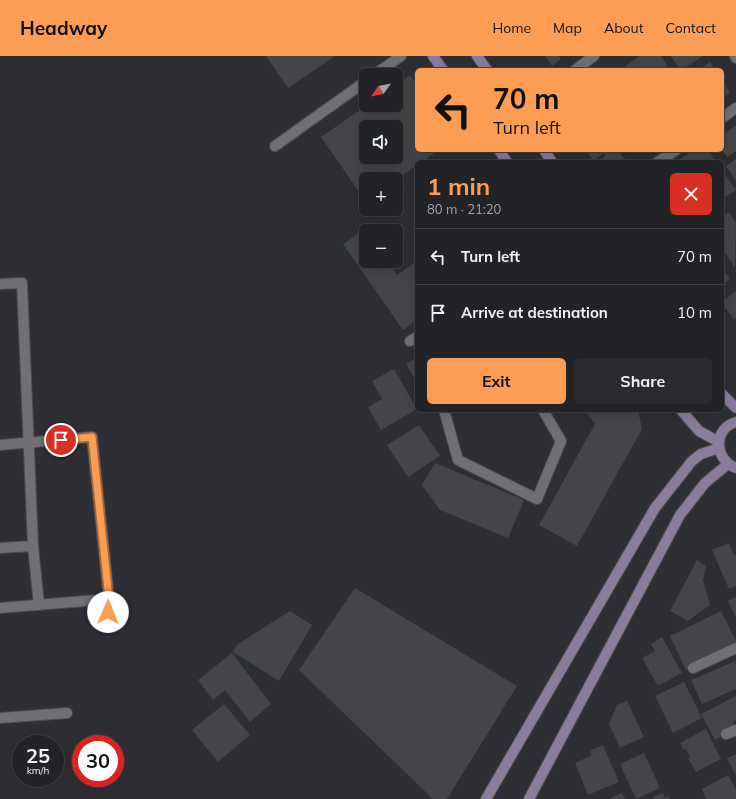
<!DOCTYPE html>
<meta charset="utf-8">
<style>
body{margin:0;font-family:Mulish,sans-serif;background:#2a2b2f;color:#f1f3f6;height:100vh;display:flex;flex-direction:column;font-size:15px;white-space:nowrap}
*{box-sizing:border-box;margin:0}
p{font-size:13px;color:#a2a4a7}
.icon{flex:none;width:22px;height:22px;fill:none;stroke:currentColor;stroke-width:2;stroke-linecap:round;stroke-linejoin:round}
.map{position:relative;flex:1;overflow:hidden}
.details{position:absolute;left:415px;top:104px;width:309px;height:252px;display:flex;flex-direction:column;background:#222327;border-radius:6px;box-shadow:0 4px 16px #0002,0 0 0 1px #3f4044}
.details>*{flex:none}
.hud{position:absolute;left:415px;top:12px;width:309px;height:84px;border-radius:6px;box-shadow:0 4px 16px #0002,0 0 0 1px #3f4044;background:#fc9d53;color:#111;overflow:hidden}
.needle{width:26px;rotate:237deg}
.controls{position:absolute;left:359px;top:12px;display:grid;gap:8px}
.controls a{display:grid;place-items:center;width:44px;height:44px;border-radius:6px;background:#222327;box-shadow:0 4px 16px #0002,0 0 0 1px #3f4044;font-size:20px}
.speed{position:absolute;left:12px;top:679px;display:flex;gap:8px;font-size:20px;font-weight:700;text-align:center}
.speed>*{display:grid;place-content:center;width:52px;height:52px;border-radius:50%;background:#222327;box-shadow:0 4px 16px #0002,0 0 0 1px #3f4044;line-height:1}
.speed small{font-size:10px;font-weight:400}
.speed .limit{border:6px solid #d22;background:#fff;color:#111}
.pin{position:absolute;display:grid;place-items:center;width:34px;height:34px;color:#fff;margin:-17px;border:2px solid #fff;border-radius:50%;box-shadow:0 1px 4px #0007}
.me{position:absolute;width:44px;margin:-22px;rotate:1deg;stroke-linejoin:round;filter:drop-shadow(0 0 3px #0008)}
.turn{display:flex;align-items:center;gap:14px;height:84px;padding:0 12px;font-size:18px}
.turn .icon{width:52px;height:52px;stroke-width:2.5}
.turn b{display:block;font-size:28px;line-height:34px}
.round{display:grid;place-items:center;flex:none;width:42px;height:42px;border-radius:6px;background:#2a2b2f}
.overview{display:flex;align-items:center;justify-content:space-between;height:68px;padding:0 12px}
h1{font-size:24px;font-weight:700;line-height:30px;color:#fc9d53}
.action{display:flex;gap:8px;margin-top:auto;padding:8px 12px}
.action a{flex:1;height:46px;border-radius:6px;background:#fc9d53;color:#111;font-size:16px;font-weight:700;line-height:46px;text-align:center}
.action a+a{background:#2a2b2f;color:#f1f3f6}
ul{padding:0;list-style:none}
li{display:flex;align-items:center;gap:12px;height:56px;padding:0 12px;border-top:1px solid #3f4044}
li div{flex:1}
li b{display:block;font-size:15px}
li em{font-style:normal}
header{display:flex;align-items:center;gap:24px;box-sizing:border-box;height:56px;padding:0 20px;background:#fc9d53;color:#111}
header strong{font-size:19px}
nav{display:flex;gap:22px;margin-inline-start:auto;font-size:14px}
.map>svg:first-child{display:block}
.building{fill:#43454a;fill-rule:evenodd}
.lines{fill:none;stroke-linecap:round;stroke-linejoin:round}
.street-casing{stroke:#4b4c51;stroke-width:12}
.secondary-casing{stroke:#4b4c51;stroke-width:12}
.street{stroke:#6f7076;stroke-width:10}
.secondary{stroke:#8a7c9b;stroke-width:10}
.route-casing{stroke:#a46636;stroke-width:10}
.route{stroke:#fc9d53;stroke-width:7}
</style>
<header>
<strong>Headway</strong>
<nav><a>Home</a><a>Map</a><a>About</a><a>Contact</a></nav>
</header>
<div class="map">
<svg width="736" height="743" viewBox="0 0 736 743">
<rect width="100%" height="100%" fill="#2d2f34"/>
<!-- building -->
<path class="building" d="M266,0H335L288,32Z
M545,0H558L561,3L552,10Z
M640,0H661L670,14H628L625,10Z
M671,0H703L681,14H680Z
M710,6L715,14H698Z
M410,19L417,29V94H439L422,106H417V109L396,124L366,123V146L321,81L367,49H396V29ZM366,71H396V101H366Z
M722,24L730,37L722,42Z
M736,69V95L727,101L722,94V79Z
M586,94H618L627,106H596L605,100L604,97L593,105Z
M694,94H708L716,106H676Z
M736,103V125L726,110Z
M722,114L736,134L722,143Z
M729,156L736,167L735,212L722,192V161Z
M365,173L366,175V205H387L397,219L417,205V264L403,274L343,188Z
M722,212L730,223L722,229Z
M736,235V262L734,264L722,247V245Z
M417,301V327L406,308Z
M394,313L417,353L381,374L368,351L382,343L372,325Z
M585,354H638L642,373L577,490L539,469L595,368Z
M419,369L440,400L408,421L387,389Z
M435,407L524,444L508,482L440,454L422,429Z
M729,487L734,499L736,498V530L729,533L712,494Z
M697,504L706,510L703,524L710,549L688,565L670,555Z
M355,532L517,630L447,743H433L299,614Z
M736,541V562L728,545Z
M290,555L312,569L279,625L233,596L238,588Z
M721,555L736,585V590L686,614L670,580Z
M662,581L682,617L658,630L642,602L655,595L651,588Z
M232,597L271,648L250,666L225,634L213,644L198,624Z
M735,605L736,608V633L702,648L691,624Z
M684,626L702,662L673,677L655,640Z
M736,640V664L733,666L735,669L728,672L730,675L715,684L701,658Z
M627,645L644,681L620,692L609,668L617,649Z
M224,648L250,679L218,706L192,674Z
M706,673L721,703L696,716L688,702L690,701L686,693L684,694L680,687Z
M603,689L619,726L588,739L575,707L592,699L590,694Z
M644,697L660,732L636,743L620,708Z
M736,698V720L727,702Z
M728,719L736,733V743H706L702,733Z
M622,737L625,743H609Z
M663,737L665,742L669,740L670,743H654L653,741Z"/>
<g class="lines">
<defs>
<path id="street" d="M735,0L736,2
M575,14L594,0
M374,19L401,0
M722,62L736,52
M275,90L366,25
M658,106L676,94
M0,228L22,227L33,490L39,549
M410,285L417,281
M444,354L458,404L537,443L561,385L543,354
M0,389L92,381L109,543L106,570
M0,492L33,490
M0,552L109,543
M693,612L736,592
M0,662L67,657
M726,678L736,674"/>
<path id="secondary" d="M433,0L443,14
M477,0L487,14
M499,94L507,106
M544,94L552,106
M722,338L736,352
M681,354L699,375L719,386
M736,366C713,372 714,404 736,412
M486,743L655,452L692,405L701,398L719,392
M529,743L680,459L705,427L728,408"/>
</defs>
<!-- street casing -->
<use href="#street" class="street-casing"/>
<!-- secondary casing -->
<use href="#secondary" class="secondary-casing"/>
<!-- street -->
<use href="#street" class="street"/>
<!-- secondary -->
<use href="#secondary" class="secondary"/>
</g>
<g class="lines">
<defs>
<path id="route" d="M61,384L92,381L109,543L108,556"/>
</defs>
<!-- route casing -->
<use href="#route" class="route-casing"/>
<!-- route -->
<use href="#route" class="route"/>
</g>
</svg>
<div class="controls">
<a><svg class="needle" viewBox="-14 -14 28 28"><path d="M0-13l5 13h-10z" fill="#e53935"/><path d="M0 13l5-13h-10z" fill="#a2a4a7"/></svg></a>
<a><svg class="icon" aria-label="sound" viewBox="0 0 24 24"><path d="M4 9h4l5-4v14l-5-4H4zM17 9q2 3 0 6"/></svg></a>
<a>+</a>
<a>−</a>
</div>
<div class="speed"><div>25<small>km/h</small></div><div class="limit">30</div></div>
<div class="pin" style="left:61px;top:384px;background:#d93025"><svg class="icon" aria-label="arrive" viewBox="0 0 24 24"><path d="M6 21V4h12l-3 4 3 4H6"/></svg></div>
<svg class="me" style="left:108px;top:556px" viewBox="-20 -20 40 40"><circle r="19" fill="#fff"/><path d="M0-13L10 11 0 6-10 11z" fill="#fc9d53"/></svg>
<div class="hud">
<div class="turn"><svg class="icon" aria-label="left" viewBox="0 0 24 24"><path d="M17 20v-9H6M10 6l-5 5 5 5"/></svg><div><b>70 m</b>Turn left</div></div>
</div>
<section class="details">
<div class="overview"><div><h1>1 min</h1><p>80 m · 21:20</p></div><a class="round" style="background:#d93025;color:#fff"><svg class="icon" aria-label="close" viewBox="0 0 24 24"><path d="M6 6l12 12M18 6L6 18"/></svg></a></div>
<ul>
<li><svg class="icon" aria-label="left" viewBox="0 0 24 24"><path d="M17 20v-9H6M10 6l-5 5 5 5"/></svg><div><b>Turn left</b></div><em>70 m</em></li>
<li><svg class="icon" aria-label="arrive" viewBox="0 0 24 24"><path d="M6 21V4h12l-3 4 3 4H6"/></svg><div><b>Arrive at destination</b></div><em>10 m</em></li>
</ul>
<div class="action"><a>Exit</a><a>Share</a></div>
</section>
</div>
